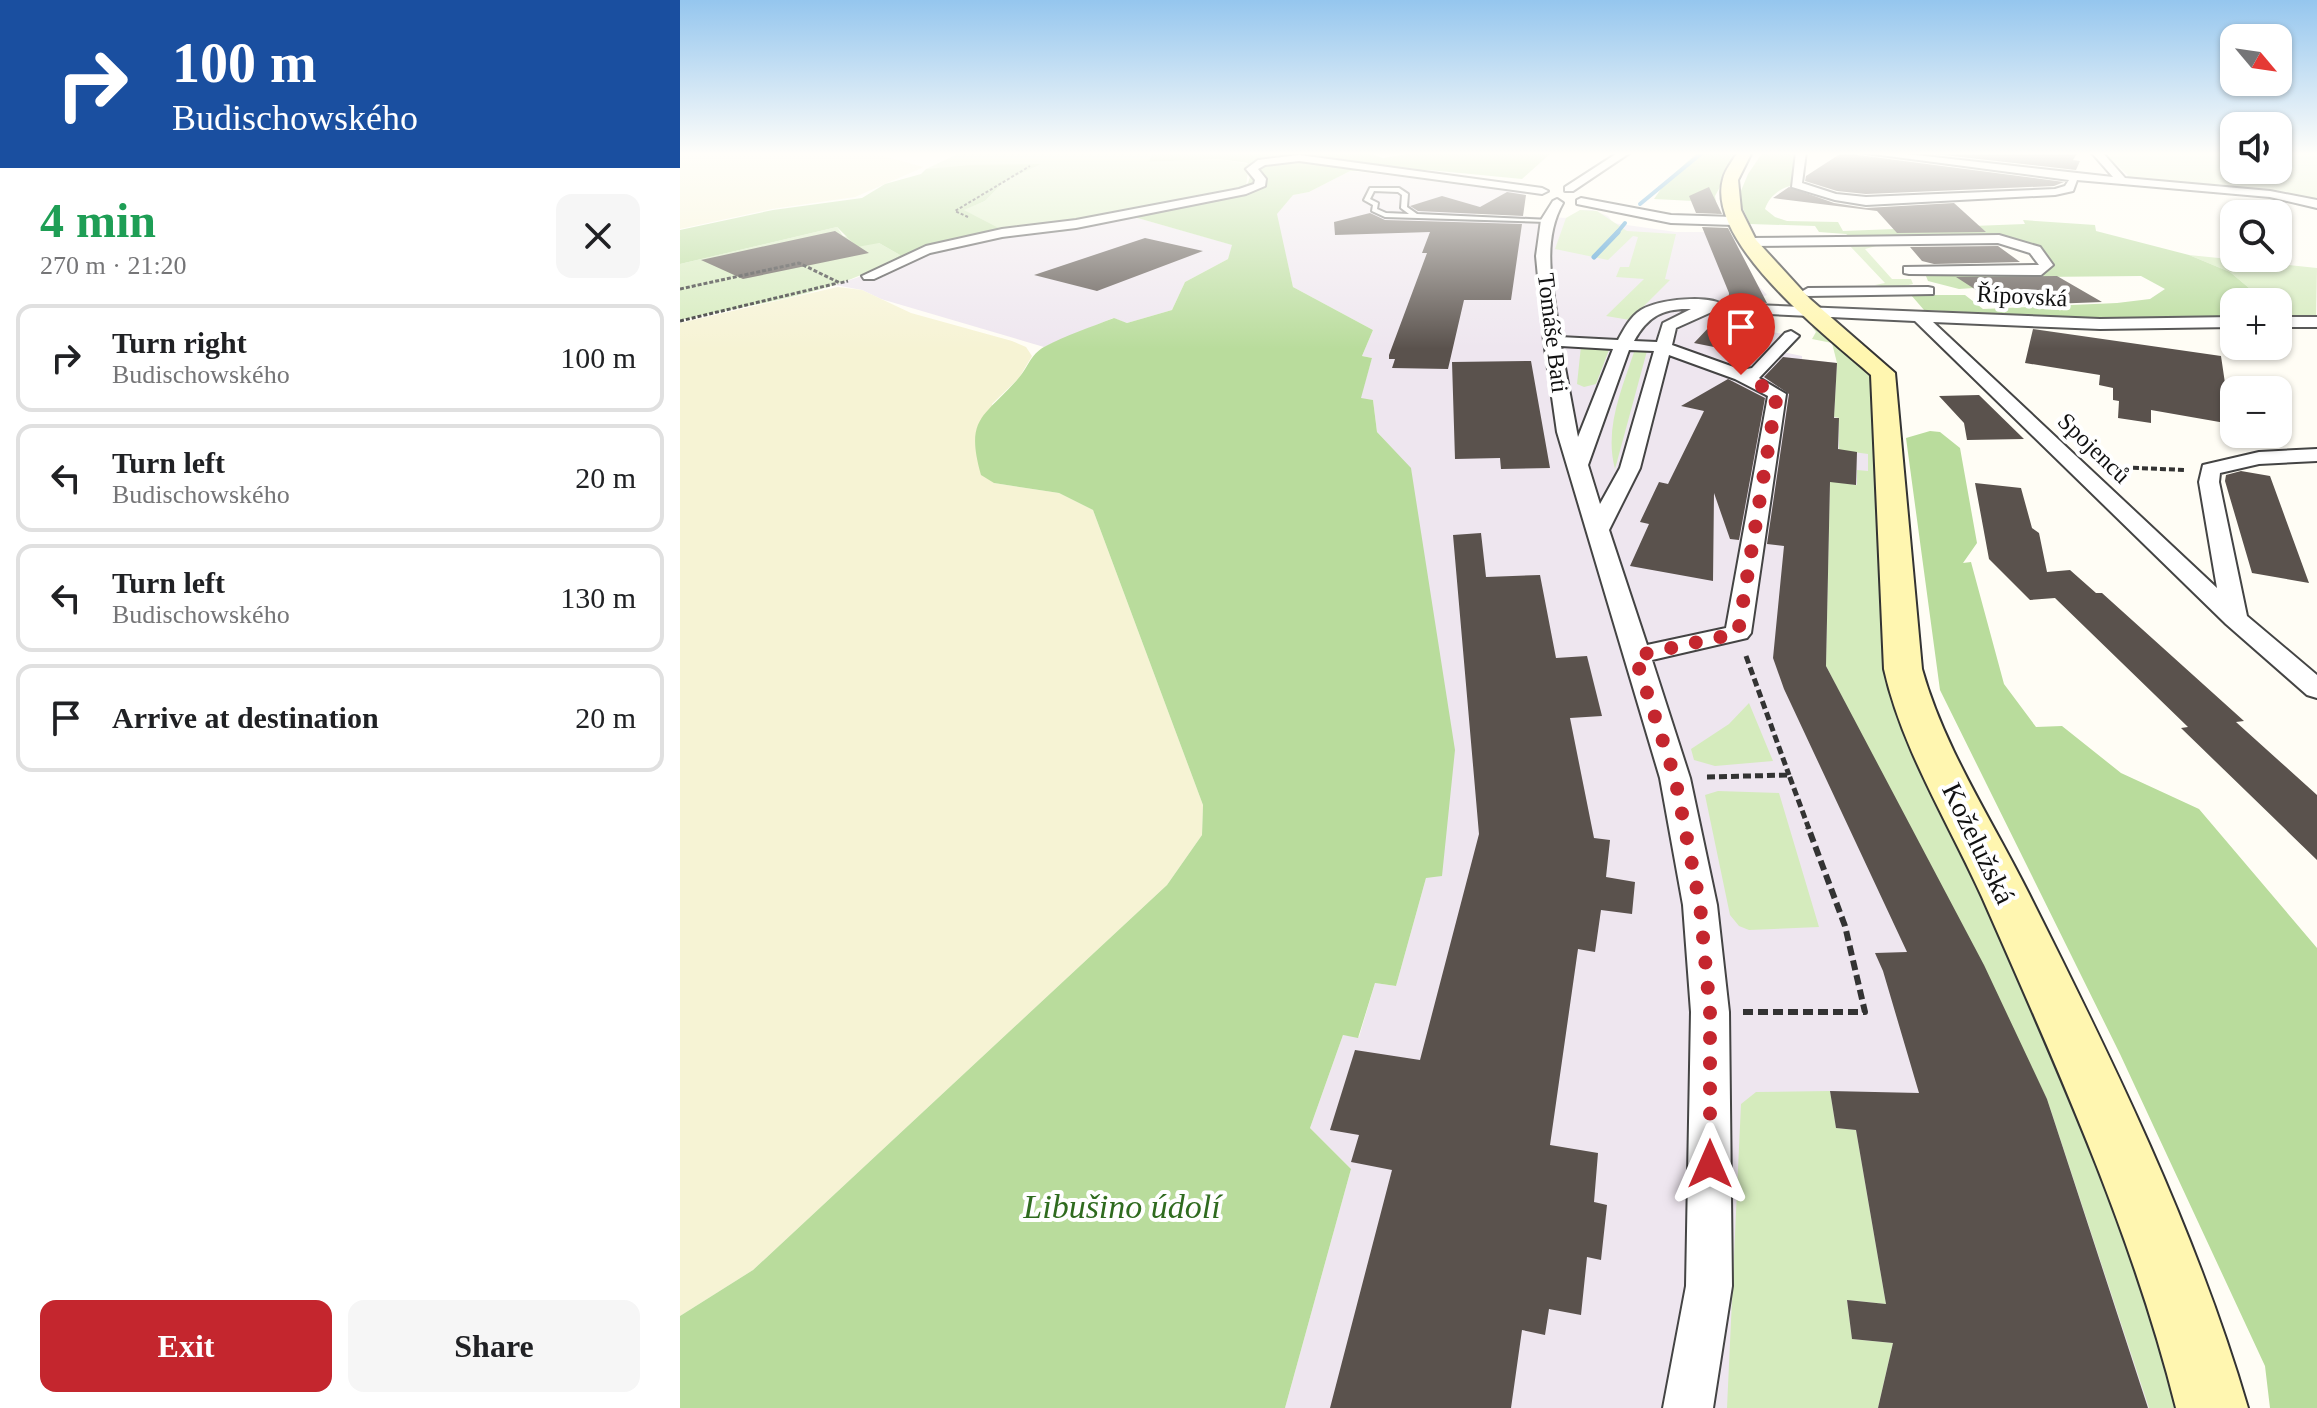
<!DOCTYPE html>
<meta charset="utf-8">
<style>
body{margin:0;font-family:Georgia,serif;background:#f6f6f6;color:#202124;height:100vh;display:flex;flex-direction:column;font-size:30px;white-space:nowrap}
*{box-sizing:border-box;margin:0}
p{font-size:26px;color:#757577}
.icon{flex:none;width:44px;height:44px;fill:none;stroke:currentColor;stroke-width:2;stroke-linecap:round;stroke-linejoin:round}
.map{position:relative;flex:1;overflow:hidden}
.panel{display:flex;flex-direction:column;background:#fff;width:680px}
.panel>*{flex:none}
.guide{background:#1a4fa0;color:#fff;overflow:hidden}
.needle{width:52px;rotate:119deg}
.controls{position:absolute;left:1540px;top:24px;display:grid;gap:16px}
.controls a{display:grid;place-items:center;width:72px;height:72px;border-radius:16px;background:#fff;box-shadow:0 2px 6px #0004;font-size:40px}
.pin{position:absolute;display:grid;place-items:center;width:68px;height:68px;color:#fff;margin:-82px -34px;border-radius:50% 50% 50% 0;rotate:-45deg;box-shadow:0 0 8px #0007}
.pin .icon{rotate:45deg}
.me{position:absolute;width:88px;margin:-44px;rotate:0deg;stroke-linejoin:round;filter:drop-shadow(0 0 6px #0008)}
.turn{display:flex;align-items:center;gap:28px;height:168px;padding:0 40px;font-size:36px}
.turn .icon{width:104px;height:104px;stroke-width:2.5}
.turn b{display:block;font-size:56px;line-height:68px}
.round{display:grid;place-items:center;flex:none;width:84px;height:84px;border-radius:16px;background:#f6f6f6}
.summary{display:flex;align-items:center;justify-content:space-between;height:136px;padding:0 40px}
h1{font-size:48px;font-weight:700;line-height:60px;color:#1e9e55}
.action{display:flex;gap:16px;margin-top:auto;padding:16px 40px}
.action a{flex:1;height:92px;border-radius:16px;background:#c4262e;color:#fff;font-size:32px;font-weight:700;line-height:92px;text-align:center}
.action a+a{background:#f6f6f6;color:#202124}
ul{padding:0;list-style:none}
li{display:flex;align-items:center;gap:24px;height:108px;margin:0 16px 12px;padding:0 24px;border:4px solid #e0e0e0;border-radius:16px}
li div{flex:1}
li b{display:block;font-size:30px}
li em{font-style:normal}
main{display:flex;flex:1;min-height:0}
.map>svg:first-child{display:block}
.industrial{fill:#eee6ef}
.farmland{fill:#f6f3d4}
.green{fill:#d5ebbd}
.forest{fill:#b9dc9c}
.pitch{fill:#e6f2cf}
.lines{fill:none;stroke-linecap:round;stroke-linejoin:round}
.stream-far1{stroke:#3f96cf;stroke-width:4}
.stream{stroke:#3f96cf;stroke-width:5}
.building{fill:#5a524d}
.minor-tunnel{stroke:#dbdad3;stroke-width:14;stroke-dasharray:14 7;stroke-linecap:butt}
.service-casing{stroke:#444;stroke-width:4}
.minor-casing{stroke:#444;stroke-width:4}
.secondary-casing{stroke:#333;stroke-width:4}
.path-far4{stroke:#333;stroke-width:2;stroke-dasharray:3 2;stroke-linecap:butt}
.path-far3{stroke:#333;stroke-width:3;stroke-dasharray:4 2;stroke-linecap:butt}
.path-far2{stroke:#333;stroke-width:4;stroke-dasharray:6 3;stroke-linecap:butt}
.path-far1{stroke:#333;stroke-width:5;stroke-dasharray:8 4;stroke-linecap:butt}
.path{stroke:#333;stroke-width:6;stroke-dasharray:10 5;stroke-linecap:butt}
.service{fill:#fff;fill-rule:evenodd}
.minor{fill:#fff;fill-rule:evenodd}
.secondary{fill:#fff6b0;fill-rule:evenodd}
.route{stroke:#c4262e;stroke-width:14;stroke-dasharray:0 25.2}
.labels{text-anchor:middle;stroke-width:8;stroke-linejoin:round;paint-order:stroke}
.far-street-label{font-size:24px;fill:#111;stroke:#fff}
.street-label{font-size:28px;fill:#111;stroke:#fff}
.near-park-label{font-size:34px;font-style:italic;fill:#2f6b1f;stroke:#fff}
</style>
<main>
<section class="panel">
<div class="guide">
<div class="turn"><svg class="icon" aria-label="right" viewBox="0 0 24 24"><path d="M7 20v-9h11M14 6l5 5-5 5"/></svg><div><b>100 m</b>Budischowského</div></div>
</div>
<div class="summary"><div><h1>4 min</h1><p>270 m · 21:20</p></div><a class="round"><svg class="icon" aria-label="close" viewBox="0 0 24 24"><path d="M6 6l12 12M18 6L6 18"/></svg></a></div>
<ul>
<li><svg class="icon" aria-label="right" viewBox="0 0 24 24"><path d="M7 20v-9h11M14 6l5 5-5 5"/></svg><div><b>Turn right</b><p>Budischowského</p></div><em>100 m</em></li>
<li><svg class="icon" aria-label="left" viewBox="0 0 24 24"><path d="M17 20v-9H6M10 6l-5 5 5 5"/></svg><div><b>Turn left</b><p>Budischowského</p></div><em>20 m</em></li>
<li><svg class="icon" aria-label="left" viewBox="0 0 24 24"><path d="M17 20v-9H6M10 6l-5 5 5 5"/></svg><div><b>Turn left</b><p>Budischowského</p></div><em>130 m</em></li>
<li><svg class="icon" aria-label="arrive" viewBox="0 0 24 24"><path d="M6 21V4h12l-3 4 3 4H6"/></svg><div><b>Arrive at destination</b></div><em>20 m</em></li>
</ul>
<div class="action"><a>Exit</a><a>Share</a></div>
</section>
<div class="map">
<svg width="1637" height="1408" viewBox="0 0 1637 1408">
<rect width="100%" height="100%" fill="#fffdf5"/>
<!-- industrial -->
<path class="industrial" d="M670,171L850,192L800,209L795,215L891,218L900,210H912L928,216L933,223L996,232H1045L1053,237L1077,284L1087,295L1075,300L1069,318L1077,326L1075,329L1103,334L1088,349L1122,356V359L1157,363L1154,417L1159,418V449L1188,453V471L1178,485L1150,482L1146,666L1302,963L1376,1122L1469,1408H605L671,1169L630,1128L663,1035L679,1037L695,983L716,986L746,878L731,469L697,432L693,400L680,399L692,358L682,356L693,330L613,287L596,214L612,195L629,192Z
M454,217L553,245L548,259L505,282L492,310L447,323L433,318L364,347L201,299L182,290L155,285L254,252L323,237L386,231Z"/>
<!-- farmland -->
<path class="farmland" d="M0,152H188L244,167L175,197L92,209L0,229Z
M158,287L182,290L231,313L332,341L346,347L352,356L339,378L312,404L314,483L379,493L413,510L523,805L522,835L487,885L73,1270L0,1316V323Z"/>
<!-- green -->
<path class="green" d="M282,152H472L469,162L538,159L569,164L566,186L555,191L450,212L321,229L283,210L305,201L325,181L358,164L246,169Z
M900,210L917,211L947,231L996,234L985,279L990,280L950,320L926,316L964,279L936,277L940,267H949L958,237L953,236L928,260L875,249L886,218Z
M157,227L163,236L199,243L220,255C156,295 73,304 0,320V264Z
M1181,243L1196,246L1185,249L1212,279H1231L1233,284L1215,288L1195,285L1205,283L1170,246L1157,245Z
M1509,255L1637,268L1636,317L1598,315V302H1581V298L1550,272Z
M1132,327L1153,328L1203,373L1233,688L1538,1408H1469L1367,1099L1146,666L1150,481L1177,485V470L1188,471V454L1159,450V418L1154,417L1157,363L1152,343L1132,339L1136,332Z
M901,346L929,350L916,384L904,387L897,384Z
M955,349L967,351L935,469C924,428 942,389 955,349Z
M1069,703L1093,761L1035,766L1014,760L1011,749L1049,724Z
M1038,791L1099,793L1139,927L1069,930L1059,926L1050,915L1025,795Z
M1150,1091L1156,1128L1176,1130L1206,1304L1167,1300L1172,1339L1213,1343L1198,1408H1047L1061,1104L1076,1092Z"/>
<!-- forest -->
<path class="forest" d="M472,152H687L703,158L738,152H872L842,179L749,170L670,171L629,192L613,195L597,214L613,287L693,330L682,356L692,358L681,398L693,400L697,432L731,468L775,750L762,876L746,878L716,986L695,983L678,1038L663,1035L630,1128L671,1169L605,1408H0V1316L73,1270L487,885L522,835L523,805L413,510L379,493L314,483L301,475C285,418 303,418 337,380C348,368 350,355 364,347C386,335 411,327 434,318L447,323L492,310L505,282L548,259L552,245L454,217L386,231L323,237L254,252L192,273L220,255L199,243L177,247L157,227L0,264V230L93,210L182,198L205,184L241,174L246,169L290,165L361,164L325,181L305,201L284,210L321,229L450,212L556,191L568,183L570,177L563,169L568,163L538,159L469,162Z
M1018,152H1059L1035,196L1038,214L1014,201L974,199L988,179Z
M1083,152H1121L1116,185C1102,186 1089,196 1085,209L1095,217L1107,221L1158,222L1163,231L1345,224L1343,220L1415,225L1416,231L1509,255L1550,272L1581,298V302H1554V316L1409,318L1244,310L1231,295H1285L1303,309L1437,303L1470,299L1485,289L1461,276L1357,277L1366,283L1279,289L1248,281L1246,276L1251,273H1354L1368,270L1374,263L1353,246L1339,241L1172,238L1166,234L1139,232L1135,226L1070,224L1058,198L1068,174Z
M1250,431L1260,432L1280,448L1297,543L1283,563L1291,562L1324,684L1356,727L1382,726L1441,773L1519,809L1637,948V1408H1590L1585,1366L1440,1054L1260,690L1226,438Z"/>
<!-- pitch -->
<path class="pitch" d="M1423,152H1554V170H1598V152H1637V202L1449,179L1447,174Z"/>
<g class="lines">
<!-- stream-far1 -->
<path class="stream-far1" d="M960,204L1023,152
M936,234L945,223"/>
<!-- stream -->
<path class="stream" d="M914,257L938,232"/>
</g>
<!-- building -->
<path class="building" d="M1163,152H1175L1178,155L1384,182L1374,186L1186,194L1157,191L1125,181L1126,176Z
M1237,152H1398L1393,160L1400,161L1396,170Z
M1029,187L1042,214L1016,213L1009,196Z
M1109,187L1154,203L1186,208L1274,203L1306,232L1217,233L1197,211L1093,198Z
M827,192L846,195L843,216L738,211L730,206L762,196L800,207Z
M690,213L705,220L842,224L831,300H784L768,369L712,368L715,359H709V355L747,253H742L750,232L655,235L654,222Z
M1022,227L1048,228L1087,303L1073,302L1063,307V312L1068,316L1087,317L1049,350L1014,343L1048,307L1049,293Z
M155,231L189,253L63,279L21,260Z
M465,238L523,251L417,291L354,275Z
M1318,246L1340,262L1254,264L1242,261L1230,247Z
M1377,276L1422,302L1321,306L1276,277Z
M1353,329L1541,356L1551,424L1471,410V423L1438,418L1439,401L1433,400V388L1419,385L1420,375L1345,363Z
M1103,357L1157,363L1154,418H1159L1158,449L1177,452L1176,485L1150,482L1146,666L1304,965L1367,1099L1468,1408H1198L1213,1343L1172,1339L1167,1300L1206,1304L1176,1130L1156,1128L1150,1091L1239,1093L1203,971L1195,953L1227,952L1104,689L1093,658L1104,546L1087,544L1109,394L1084,377Z
M851,361L870,468L821,469L820,458L775,459L772,362Z
M1048,379L1085,398L1059,540L1050,539L1034,493L1033,581L950,566L969,524L960,522L979,482L988,484L1024,411L1001,406Z
M1299,395L1344,439L1287,440L1284,423L1259,396Z
M1561,471L1590,476L1629,583L1572,573L1545,481L1546,475Z
M1295,483L1341,488L1352,528L1359,533L1367,572L1390,570L1416,593H1422L1564,721L1556,722L1637,795V860L1501,728L1508,727L1375,598L1350,600L1309,559Z
M801,533L806,577L860,575L876,658L907,656L922,716L890,718L914,838L930,840L926,877L955,882L952,914L921,910L915,952L898,949L870,1145L918,1153L914,1202L927,1205L921,1260L907,1257L901,1315L869,1309L865,1335L842,1330L831,1408H650L712,1170L671,1162L679,1135L650,1130L675,1050L740,1060L799,834L773,535Z"/>
<g class="lines">
<!-- minor-tunnel -->
<path class="minor-tunnel" d="M1049,307L1073,310"/>
<defs>
<path id="service" d="M690,188H719L728,194L727,207L737,214L870,220L867,222L705,217L692,211L693,205L684,200ZM694,191L718,192L722,195L721,208L729,214L706,213L697,209L698,203L690,199Z"/>
<path id="minor" d="M939,152H951L893,191H885V187Z
M1116,152H1126L1122,183L1156,194L1186,197L1375,189L1385,186L1389,180L1178,152H1209L1433,177L1411,152H1422L1445,178L1590,191L1637,200V208L1590,197L1397,180L1393,191L1375,195L1186,205L1155,200L1112,187Z
M619,155L862,188L868,191L862,194L619,161L585,165L578,169L586,179L585,186L566,194L396,228L322,237L250,253L194,279H184L182,276L246,246L322,229L396,220L559,189L574,184L575,180L566,169L578,160Z
M901,198L991,215L1054,217L1060,221L1054,225L991,223L897,204V200Z
M877,199L883,203C860,243 874,293 880,337L938,340C944,329 950,317 961,310C979,299 1030,294 1045,306L996,328L992,345L1062,370L1072,368L1105,333L1111,331L1119,336L1079,378L1106,394L1071,633L1067,638L972,660L1010,778L1037,905L1049,1012L1052,1286L1033,1408H983L1006,1286L1011,1012L1003,905L980,778L877,432L864,341L856,256L861,220L873,201ZM1011,309L983,323L977,342L954,341C968,316 983,308 1011,309ZM881,346L933,349L898,437L897,432ZM949,350L974,351L940,468L920,504L908,465ZM989,355L1055,379L1088,396L1046,628L967,645L929,530L960,468Z
M1319,235L1360,247L1373,265L1361,275L1229,274L1224,273V267L1359,265L1350,253L1318,243L1070,246L1063,242L1070,238Z
M1248,287L1253,288V294L1128,296L1121,292L1128,288Z
M1073,305L1420,319L1554,317V327L1420,329L1253,322L1537,588L1519,482L1523,465L1579,452L1637,449V461L1579,464L1540,473L1539,482L1567,616L1637,675V698L1627,695L1546,624L1235,321L1068,313L1065,310Z
M1598,317H1637V327H1598Z"/>
<path id="secondary" d="M1058,152H1072L1058,180L1061,210L1076,240L1130,299L1215,373L1242,669C1264,748 1312,820 1349,894C1432,1059 1516,1230 1568,1408H1496C1452,1232 1375,1063 1302,897C1268,822 1222,749 1204,669L1191,375C1149,338 1025,243 1043,179C1045,170 1053,160 1058,152Z"/>
</defs>
<!-- service casing -->
<use href="#service" class="service-casing"/>
<!-- minor casing -->
<use href="#minor" class="minor-casing"/>
<!-- secondary casing -->
<use href="#secondary" class="secondary-casing"/>
<!-- path-far4 -->
<path class="path-far4" d="M288,217L275,211L350,166"/>
<!-- path-far3 -->
<path class="path-far3" d="M0,289L119,263L160,283L168,281
M0,321L158,283"/>
<!-- path-far2 -->
<path class="path-far2" d="M1435,467L1505,470"/>
<!-- path-far1 -->
<path class="path-far1" d="M1066,656L1109,775
M1027,777L1109,775L1129,829"/>
<!-- path -->
<path class="path" d="M1063,1012H1185L1165,926L1128,827"/>
<!-- service -->
<use href="#service" class="service"/>
<!-- minor -->
<use href="#minor" class="minor"/>
<!-- secondary -->
<use href="#secondary" class="secondary"/>
</g>
<!-- sky -->
<linearGradient id="sky" x2="0" y2="1"><stop stop-color="#95c6ee"/><stop offset="0.44" stop-color="#fffefa"/><stop offset="1" stop-color="#fffefa" stop-opacity="0"/></linearGradient>
<rect width="1637" height="349" fill="url(#sky)"/>
<g class="lines">
<!-- route -->
<path class="route" d="M1030,1164V1012L1020,905L995,778L955,656L1058,633L1097,394L1061,375"/>
</g>
<g class="labels">
<!-- far-street labels -->
<g class="far-street-label">
<text transform="translate(1342 296) rotate(3)" y="8">Řípovská</text>
<text transform="translate(873 333) rotate(83)" y="8">Tomáše Bati</text>
<text transform="translate(1414 448) rotate(44)" y="8">Spojenců</text>
</g>
<!-- street labels -->
<g class="street-label">
<text transform="translate(1299 843) rotate(64)" y="10">Koželužská</text>
</g>
<!-- near-park labels -->
<g class="near-park-label">
<text x="442" y="1218">Libušino údolí</text>
</g>
</g>
</svg>
<div class="controls">
<a><svg class="needle" viewBox="-14 -14 28 28"><path d="M0-13l5 13h-10z" fill="#e53935"/><path d="M0 13l5-13h-10z" fill="#757577"/></svg></a>
<a><svg class="icon" aria-label="sound" viewBox="0 0 24 24"><path d="M4 9h4l5-4v14l-5-4H4zM17 9q2 3 0 6"/></svg></a>
<a><svg class="icon" aria-label="search" viewBox="0 0 24 24"><circle cx="10" cy="10" r="6"/><path d="M15 15l6 6"/></svg></a>
<a>+</a>
<a>−</a>
</div>
<div class="pin" style="left:1061px;top:375px;background:#d93025"><svg class="icon" aria-label="arrive" viewBox="0 0 24 24"><path d="M6 21V4h12l-3 4 3 4H6"/></svg></div>
<svg class="me" style="left:1030px;top:1164px" viewBox="-20 -20 40 40"><path d="M0-17L14 15 0 8-14 15z" fill="#c4262e" stroke="#fff" stroke-width="4"/></svg>
</div>
</main>
